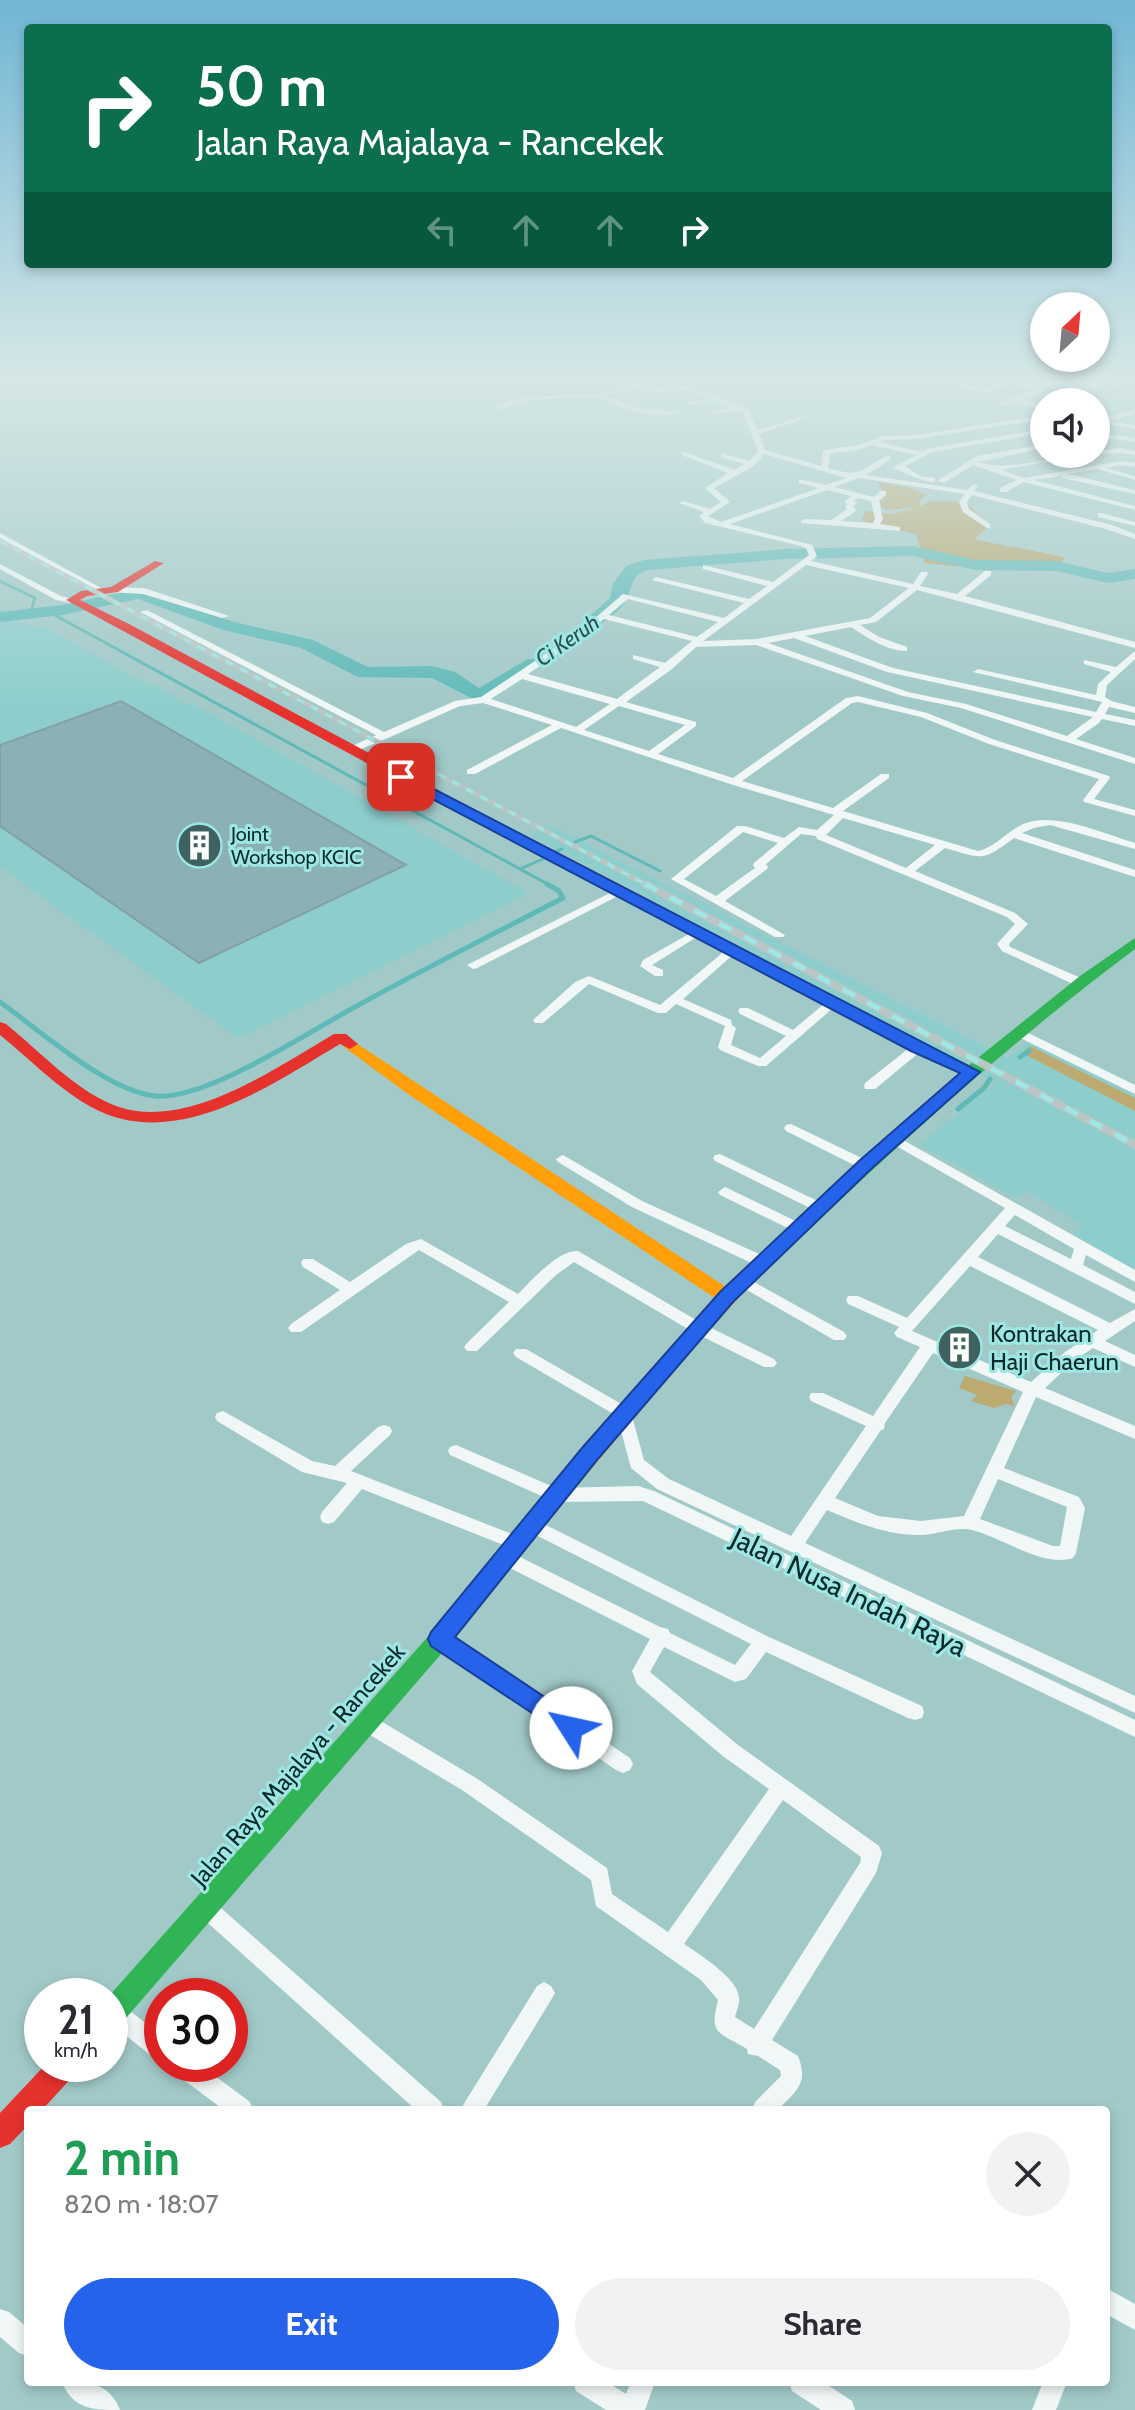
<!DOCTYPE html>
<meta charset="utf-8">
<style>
body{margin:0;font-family:Cabin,sans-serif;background:#f2f2f3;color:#2b2b33;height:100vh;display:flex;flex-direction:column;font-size:30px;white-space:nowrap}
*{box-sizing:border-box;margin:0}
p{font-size:26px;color:#7c7c81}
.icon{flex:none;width:44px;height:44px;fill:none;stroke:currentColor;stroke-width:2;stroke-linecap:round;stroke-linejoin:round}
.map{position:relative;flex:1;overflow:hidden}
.drawer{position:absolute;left:24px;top:2106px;width:1086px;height:280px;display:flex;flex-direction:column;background:#fff;border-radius:8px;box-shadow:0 4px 12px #0003}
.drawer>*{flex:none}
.guide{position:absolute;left:24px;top:24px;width:1088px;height:244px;border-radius:8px;box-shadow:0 4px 12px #0003;background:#0b6e4f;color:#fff;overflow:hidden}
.needle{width:52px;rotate:26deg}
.tools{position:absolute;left:1030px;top:292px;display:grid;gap:16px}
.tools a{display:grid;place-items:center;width:80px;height:80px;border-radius:50%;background:#fff;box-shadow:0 4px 12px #0003;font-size:40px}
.speed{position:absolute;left:24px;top:1978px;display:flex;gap:16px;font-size:40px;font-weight:700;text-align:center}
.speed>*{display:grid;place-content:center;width:104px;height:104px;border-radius:50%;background:#fff;box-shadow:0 4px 12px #0003;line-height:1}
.speed small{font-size:20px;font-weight:400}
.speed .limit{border:12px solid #d22;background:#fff;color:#111}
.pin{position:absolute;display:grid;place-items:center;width:68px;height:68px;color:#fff;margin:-34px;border-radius:16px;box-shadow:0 4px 12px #0006}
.me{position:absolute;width:88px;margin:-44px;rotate:305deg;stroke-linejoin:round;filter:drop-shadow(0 0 6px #0008)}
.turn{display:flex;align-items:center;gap:28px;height:168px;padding:0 40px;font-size:36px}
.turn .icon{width:104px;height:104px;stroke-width:2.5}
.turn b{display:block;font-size:56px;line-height:68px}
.lanes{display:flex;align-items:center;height:76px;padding:0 40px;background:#0003;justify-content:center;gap:40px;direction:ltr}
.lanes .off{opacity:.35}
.round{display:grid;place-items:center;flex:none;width:84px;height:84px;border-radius:42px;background:#f2f2f3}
.head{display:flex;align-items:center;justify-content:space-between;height:136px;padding:0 40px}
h1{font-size:48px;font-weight:800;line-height:60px;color:#1e9e55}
.button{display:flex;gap:16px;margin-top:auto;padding:16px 40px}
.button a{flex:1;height:92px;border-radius:48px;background:#2563eb;color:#fff;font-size:32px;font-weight:800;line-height:92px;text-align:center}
.button a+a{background:#f2f2f3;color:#2b2b33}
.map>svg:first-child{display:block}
.built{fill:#8dcecc}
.green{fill:#bcaa71}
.forest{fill:#b5a46c}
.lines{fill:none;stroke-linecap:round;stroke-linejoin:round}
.stream-far1{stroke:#5fbab7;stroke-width:3}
.stream{stroke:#5fbab7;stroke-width:5}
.river{fill:#5fbab7;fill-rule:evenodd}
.building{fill:#8bb1b5;stroke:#82a1a4;stroke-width:2}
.street{fill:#f1f7f7;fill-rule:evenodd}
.fast{fill:#30b455;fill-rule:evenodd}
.slow{fill:#ff9f0a;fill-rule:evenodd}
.jam{fill:#e5322d;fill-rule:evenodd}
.rail-far1-casing{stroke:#bac5c5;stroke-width:5}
.rail-casing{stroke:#bac5c5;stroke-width:8}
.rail-far1{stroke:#9de7e4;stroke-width:3;stroke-dasharray:8;stroke-linecap:butt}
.rail{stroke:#9de7e4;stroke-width:5;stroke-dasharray:14;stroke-linecap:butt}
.route{fill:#2563eb;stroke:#184099;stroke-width:2}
.labels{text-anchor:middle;stroke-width:6;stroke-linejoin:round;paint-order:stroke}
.far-poi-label{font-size:20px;fill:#0a2a29;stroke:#9de7e4;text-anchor:start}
.far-water-label{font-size:22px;font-style:italic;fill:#2f514f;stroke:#9de7e4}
.poi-label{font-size:24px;fill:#0a2a29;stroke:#9de7e4;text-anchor:start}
.street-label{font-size:24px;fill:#0a2a29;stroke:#9de7e4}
.near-street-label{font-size:28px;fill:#0a2a29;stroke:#9de7e4}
</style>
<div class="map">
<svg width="1135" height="2410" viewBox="0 0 1135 2410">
<rect width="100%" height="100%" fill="#a1c9c8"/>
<!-- built -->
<path class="built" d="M0,609L33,628L44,626L150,686L154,685L188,704L192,703L528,893L239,1039L0,867Z
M549,825L1007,1057L1028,1042L1135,1095V1271L1072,1235L1082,1225L1026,1191L1016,1199L919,1144L996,1083L530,835Z"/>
<!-- green -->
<path class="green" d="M1030,1046L1135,1098V1111L1022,1053Z
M965,1376L1016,1391L1011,1397L1015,1406L1006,1404L994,1408L971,1401L977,1395L959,1388Z"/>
<!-- forest -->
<path class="forest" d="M877,482L908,487L926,495L920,501V506L931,501L966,502L989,526L975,539C1006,547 1034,549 1065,558L1055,569L969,568L925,563L916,534L873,526L862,520L865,511L892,514L919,507L888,510L882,508L879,500L884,493Z"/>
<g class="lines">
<!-- stream-far1 -->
<path class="stream-far1" d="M0,581L35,598L30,614
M49,612L551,886
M575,842L591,836L660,871
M555,852L562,849
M520,869L545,858"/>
<!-- stream -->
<path class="stream" d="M0,1002C39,1030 107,1091 155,1096C205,1101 307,1033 353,1008C422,970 493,934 563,898L559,891L547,884
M1020,1057L1029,1051
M958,1109L984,1088L990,1079"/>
<!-- river -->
<path class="river" d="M913,546L976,560L1057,561L1108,573L1135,569V579L1108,583L1057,571L976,570L913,556L786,559L647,570C630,577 633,586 626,600C622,610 606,619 597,627H585L582,623L610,598L613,584L626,566L644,560L786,549Z
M139,589L234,622L313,640L368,667L432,666L455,672L479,688L528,659H540L543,663L493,698L475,700L432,678L358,677L301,648L223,630L138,599L62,615L0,622V612L62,605Z"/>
</g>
<!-- building -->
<path class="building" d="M121,701L406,865L199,963L0,826V745Z"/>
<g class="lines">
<!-- street -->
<path class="street" d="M623,374H630L644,381L643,385L656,388L689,386L742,406L749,411L757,430L806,416V418L759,434L765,450L821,466L823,450L859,445L883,436L917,435L1044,415V419L917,439L884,440L879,442L921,452L930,448L1044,429V433L932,452L905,466L920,476L935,478V482H932C917,480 905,472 892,468L916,455L872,445L861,449L830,454L828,468C863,478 858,470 887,456H890V460L866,475L967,490L974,484L978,486L974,491L1112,525L1135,534V539L1106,529L972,495L967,502L969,509L990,524V528H987L963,512L959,502L965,494L859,478L834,487L874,497L880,491H886V495L879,501L883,519L880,524L900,527V531L802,523L801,521L805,519L831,520L847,509L845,507L847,504L844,502L851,496L827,490L730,524L812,545L817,556L811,561L913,584L921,572H927L928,574L920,586L957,594L985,571H991V575L965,596L1135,642V648L917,590L876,622L860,625L879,637L907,647V651C887,651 868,638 851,627L805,636L893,668L1096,712L1102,702L973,672L978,669L1096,695L1098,684L1111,672L1084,664V660L1116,667L1135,651V659L1107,685L1105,697L1111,701L1135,707V713L1109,707L1105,714L1135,720V726L1102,719L1099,723L1076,739L1135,758V764L961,708L903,696L756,645L696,647L672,669L626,702L696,722V726L658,754L733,778L846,698L858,696L927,713L995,740L1109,776L1110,778L1094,799L1135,810V816L1084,802L1083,800L1099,779L989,744L921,717L858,702L852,703L742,781L833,808L881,774H889V778L843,811L978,851C995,848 1009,829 1026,823C1056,812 1105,834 1135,843V849L1050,825L1034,828L1022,833L1135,870V877L1014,838C982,862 983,859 945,848L915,871L1015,913L1028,924L1009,944L1010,947L1083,979L1085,982L1083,985H1075L1002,951L997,944L1015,924L1007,917L817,839L816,836L801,834L766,864L768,867L767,869L725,901L785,935L783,937H775L671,879L737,826H745L784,838L799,827L817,830L834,815L730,784L561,728L475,774H467V770L552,725L483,703L460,706L388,738L354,752H348V748L376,735L140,612L147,610L384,732L455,701L481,697L580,631L623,594L724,618L744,603L652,580L656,577L749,599L767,586L703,569V565L773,582L809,555L806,548L797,545L705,523L699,516L704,512L679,503L683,501L710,509L721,502L705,488L728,473L682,455V451L734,470L744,464L721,457V453L749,461L758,451L743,412L737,410L712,415L710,412L730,407L714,400L687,405V403L708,398L688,390L656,392L639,388L605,396L638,408L681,412L670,415L649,414L624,408L598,397L527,400L497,410L492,409C536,384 594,406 638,383ZM764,454L846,478L826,485L799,479V483L819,488L721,522L708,516L730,502L714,488L754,466ZM858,498L871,501L875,519L873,523L841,521L856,511L854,506L857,503L854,501ZM806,565L909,588L870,618L757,639L703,641ZM628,599L718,622L697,637L609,615ZM604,619L692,641L665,663L633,655V659L660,667L617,699L528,674L586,635ZM794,638L887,672L1093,717L1067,736L966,704L908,692L768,643ZM522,679L610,704L576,727L491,699ZM619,706L685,725L649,751L584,730ZM843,818L935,845L906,868L826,835ZM743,832L778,843L754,863L753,865L755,868L716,896L684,879Z
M973,374H982L1038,387L1047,382L1020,374H1029L1084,387L1114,374H1135V378L1120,375L1109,381L1125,385V387L1103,383L1085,391L1054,383L1033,395L1021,399L1044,406V410L1014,402L1003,405L1000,403L1034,390L1009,384L986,393L958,386L960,383L985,389L1002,382Z
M1135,410V414L1108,421L1135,425V429L1106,424L1105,422L1096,424V420Z
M1116,435L1135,438V442L1116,439L1096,441V437Z
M1044,444V448L979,462C1010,473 1060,454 1096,454V451L1121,448L1135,451V455C1102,448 1038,464 1002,470L1024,478L1121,461L1135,463V467L1121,465L1105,468L1135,476V480L1098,469L1068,474L1135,490V494L1062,478V476L1034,480L1135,506V510L1024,482L1006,492H1000V488L1017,480L973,465L944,483L937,481L977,456Z
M1101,513L1135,522V526L1098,517V513Z
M0,533L103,589L104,591L97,593L0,538Z
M0,564L61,596L75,600L71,603L56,600L0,569Z
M112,587L144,588L229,616L222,618L143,594L109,592L108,590Z
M618,889L624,892L622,894L477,968L473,969L467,965Z
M696,930L700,931V935L652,965L663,970V976H655L640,966L643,960Z
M731,947L737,951L735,953L683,999L731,1020L732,1025L736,1028L731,1045L760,1058L786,1036L740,1014L738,1011L740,1008H748L793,1030L830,999H838L840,1002L766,1066H758L720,1050L718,1047L725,1026L676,1004L666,1013H658L589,984L543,1023H535L533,1020L575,982L589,976L660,1005L727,949Z
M1018,1028L1135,1085V1094L1014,1035L1012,1032L1014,1029Z
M917,1044L921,1045L923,1048L921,1051L875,1089H865L864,1086L865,1083L913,1045Z
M791,1124L870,1162L872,1165L865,1169L860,1168L786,1131L784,1128L786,1125Z
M896,1136L1135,1270V1282L1086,1255L1083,1265L1135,1292V1304L998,1234L978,1257L1110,1323L1135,1309V1321L1105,1341L1135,1355V1367L1093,1348L1075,1360L1045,1388L1135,1426V1439L1036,1397L1004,1468L1079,1497L1085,1508L1076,1553L1073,1558C1044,1568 1001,1537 972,1530C958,1526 938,1534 923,1535C888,1536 858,1523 827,1510L805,1543L1135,1696V1713L657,1489L631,1468L617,1416L516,1357L513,1353L516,1349H526L630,1409L644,1460L669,1479L791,1536L866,1426L811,1401L809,1397L811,1393H823L873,1416L920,1347L897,1337L894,1333L899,1327L848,1304L846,1300L848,1296H858L907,1318L1005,1208L891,1143L889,1140ZM1015,1215L1074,1249L1071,1259L1005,1226ZM970,1266L1098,1330L1065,1352L1031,1382L912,1331ZM933,1353L1023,1392L964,1516L921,1521L878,1516L835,1498L881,1430L884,1429L885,1423ZM998,1479L1067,1507L1060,1546H1053L980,1519Z
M720,1154L826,1205L828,1208L821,1213L816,1211L715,1161L713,1158L715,1155Z
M563,1155L642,1201L768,1258L770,1262L763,1267L758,1266L632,1207L558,1162L556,1159Z
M725,1187L806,1226L808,1229L801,1234L796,1232L720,1195L718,1192Z
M421,1239L518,1294C531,1281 559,1249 578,1251L703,1324L774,1359L777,1363L774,1367H764L693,1332L574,1262L556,1275L477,1351H467L464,1347L467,1343L509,1302L419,1250L301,1332H291L288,1328L291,1324L340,1290L303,1267L301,1263L303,1259H313L350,1282L406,1244Z
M745,1277L844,1332L847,1336L844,1340H834L740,1286L738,1282Z
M223,1411L312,1461L335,1466L378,1427L384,1425L390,1427L392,1431L390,1435L351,1471L522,1538L525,1543L522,1548L516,1550L362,1489L334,1522L328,1524L322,1522L320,1517L322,1512L347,1483L302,1472L217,1421L215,1417L217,1413Z
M456,1445L556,1488L638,1486L654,1491L1135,1720V1737L643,1501L555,1502L450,1455L448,1451L450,1447Z
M532,1518L769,1637L922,1706L924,1712L922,1718L915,1720L908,1718L766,1652L746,1679L735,1682L664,1647L650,1672L738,1745L879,1846L882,1853L876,1873L772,2040L798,2056C809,2084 796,2091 778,2110H752L755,2102L781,2076L780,2070L758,2056L748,2054L747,2049C718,2031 709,2036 718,2000L701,1980L596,1906L591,1880L462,1790L360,1729L358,1723L360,1717L367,1715L374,1717L476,1778L607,1868L612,1894L668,1932L769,1789L724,1757L637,1684L632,1671L650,1639L498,1562L495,1557L498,1552L504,1550L510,1552L660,1627L668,1629L670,1633L735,1665L751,1644L526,1530L524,1525L526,1520ZM783,1800L861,1857L860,1863L754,2029L735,2017C736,2012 740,2004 739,1998C739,1979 699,1954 684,1944Z
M440,1631L630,1758L633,1764L630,1770L623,1773L616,1770L434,1644L431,1639L434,1634Z
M206,1898L213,1901L441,2102L444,2110H416L199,1915L196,1908L199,1901Z
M544,1982L551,1986L555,1993L551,2000L484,2110H460L537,1986Z
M113,2001L121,2004L162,2036V2061L154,2058L110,2023V2003Z
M170,2064H199L250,2102L253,2110H224L173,2072Z
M1106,2288L1135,2304V2330L1106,2314Z
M0,2309L9,2312L28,2328V2356L19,2353L0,2337Z
M62,2382C88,2382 109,2382 120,2410C95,2410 73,2410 62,2382Z
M573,2382H607L626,2394L631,2382H655L645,2410H606L576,2391Z
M789,2382H823L852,2401L855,2410H821L792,2391Z
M1043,2382H1067L1056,2410H1032Z"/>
<!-- fast -->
<path class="fast" d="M405,774L923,1045L969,1065L1080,976L1135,938V949C1004,1047 885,1156 767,1270L760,1271L751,1265L753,1260L960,1073L911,1051L400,781L398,778Z
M556,1488L564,1490L567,1496L564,1502L448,1646L120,2025L110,2029L109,1996L432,1632L548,1490Z"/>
<!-- slow -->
<path class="slow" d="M350,1039L726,1287L753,1260L760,1259L769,1265L687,1354L564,1502L556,1504L548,1502L545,1496L548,1490L648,1372L715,1298L408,1094L344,1047L342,1044L344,1041Z"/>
<!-- jam -->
<path class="jam" d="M155,561L164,563L118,592L87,596L80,600L129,624L410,775V781H400L66,600L81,591L111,587Z
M0,1022L6,1024C41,1052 76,1092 119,1107C189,1130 277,1067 334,1034H346L358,1044L350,1049L340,1044C269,1086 175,1153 91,1107C57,1088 30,1059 0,1035Z
M46,2064H79L75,2074L42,2110H28V2125L10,2144L0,2148V2113Z"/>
<defs>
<path id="rail-far1" d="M0,541L649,886"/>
<path id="rail" d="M645,884L1135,1145"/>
</defs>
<!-- rail-far1 casing -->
<use href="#rail-far1" class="rail-far1-casing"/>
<!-- rail casing -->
<use href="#rail" class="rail-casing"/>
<!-- rail-far1 -->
<use href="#rail-far1" class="rail-far1"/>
<!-- rail -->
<use href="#rail" class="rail"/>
</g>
<!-- sky -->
<linearGradient id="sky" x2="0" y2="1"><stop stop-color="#71b6d4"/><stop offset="0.53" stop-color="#d5e7e6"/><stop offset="1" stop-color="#d5e7e6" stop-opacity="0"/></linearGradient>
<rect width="1135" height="711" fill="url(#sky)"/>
<!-- route -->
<path class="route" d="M396,774H405L980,1072L871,1169L733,1302L597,1460L455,1637L579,1720L583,1728L579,1736L571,1739L431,1646L428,1639L431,1632L582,1448L720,1292L859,1161L960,1073L911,1051L396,780Z"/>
<!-- icons -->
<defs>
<symbol id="building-disc" viewBox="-11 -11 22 22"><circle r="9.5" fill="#3f6261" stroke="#9de7e4"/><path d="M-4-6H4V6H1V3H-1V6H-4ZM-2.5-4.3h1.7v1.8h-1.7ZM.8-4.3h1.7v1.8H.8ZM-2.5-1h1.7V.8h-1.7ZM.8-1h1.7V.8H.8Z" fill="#fff"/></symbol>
</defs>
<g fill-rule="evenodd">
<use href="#building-disc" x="174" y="820" width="51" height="51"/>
<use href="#building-disc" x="934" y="1322" width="51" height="51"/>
</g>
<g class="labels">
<!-- far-poi labels -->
<g class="far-poi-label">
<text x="231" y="841">Joint<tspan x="231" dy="23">Workshop KCIC</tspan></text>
</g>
<!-- far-water labels -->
<g class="far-water-label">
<text transform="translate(567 640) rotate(-35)" y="8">Ci Keruh</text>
</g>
<!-- poi labels -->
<g class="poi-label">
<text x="990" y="1342">Kontrakan<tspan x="990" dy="28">Haji Chaerun</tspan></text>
</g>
<!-- street labels -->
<g class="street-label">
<text transform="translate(298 1765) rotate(-49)" y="8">Jalan Raya Majalaya - Rancekek</text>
</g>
<!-- near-street labels -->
<g class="near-street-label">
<text transform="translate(849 1592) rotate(26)" y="10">Jalan Nusa Indah Raya</text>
</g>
</g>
</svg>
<div class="tools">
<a><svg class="needle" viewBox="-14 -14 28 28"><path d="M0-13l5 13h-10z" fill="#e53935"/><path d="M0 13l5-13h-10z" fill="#7c7c81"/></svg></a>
<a><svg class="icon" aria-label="sound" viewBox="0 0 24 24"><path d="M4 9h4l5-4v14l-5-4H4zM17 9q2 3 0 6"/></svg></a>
</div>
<div class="speed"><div>21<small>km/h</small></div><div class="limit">30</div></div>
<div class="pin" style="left:401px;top:777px;background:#d93025"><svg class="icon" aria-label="arrive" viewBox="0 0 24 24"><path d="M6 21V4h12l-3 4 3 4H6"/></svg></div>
<svg class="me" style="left:571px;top:1728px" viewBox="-20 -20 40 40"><circle r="19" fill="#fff"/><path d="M0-13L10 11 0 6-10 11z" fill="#2563eb"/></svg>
<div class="guide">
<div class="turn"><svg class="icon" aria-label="right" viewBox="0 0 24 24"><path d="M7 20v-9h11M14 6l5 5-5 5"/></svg><div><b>50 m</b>Jalan Raya Majalaya - Rancekek</div></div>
<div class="lanes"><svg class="icon off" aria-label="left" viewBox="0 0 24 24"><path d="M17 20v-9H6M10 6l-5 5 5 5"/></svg><svg class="icon off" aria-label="ahead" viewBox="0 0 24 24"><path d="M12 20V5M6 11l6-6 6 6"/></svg><svg class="icon off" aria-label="ahead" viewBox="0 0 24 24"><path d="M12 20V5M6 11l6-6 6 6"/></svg><svg class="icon" aria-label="right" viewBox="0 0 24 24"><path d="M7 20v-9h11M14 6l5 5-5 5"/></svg></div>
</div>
<section class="drawer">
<div class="head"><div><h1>2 min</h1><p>820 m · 18:07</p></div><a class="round"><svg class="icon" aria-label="close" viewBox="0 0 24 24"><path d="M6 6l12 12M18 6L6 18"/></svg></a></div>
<div class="button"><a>Exit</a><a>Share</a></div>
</section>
</div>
